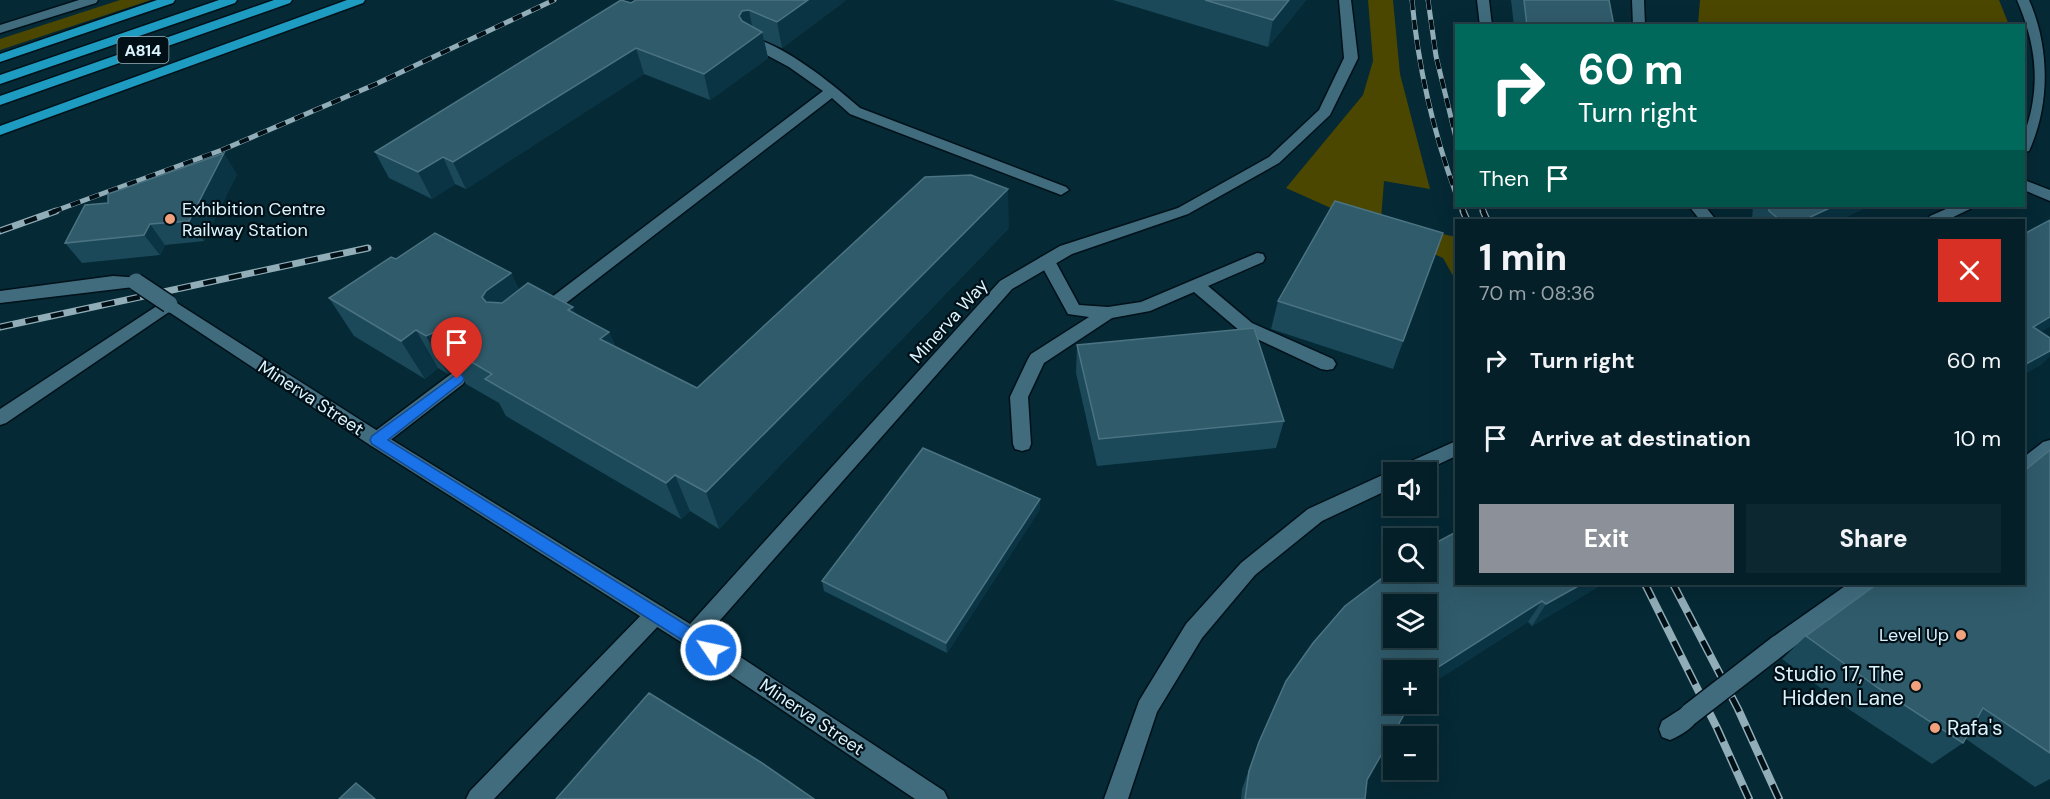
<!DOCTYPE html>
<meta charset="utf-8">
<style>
body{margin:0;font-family:"DM Sans",sans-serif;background:#0d2730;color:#f1f3f6;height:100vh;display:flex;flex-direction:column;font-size:22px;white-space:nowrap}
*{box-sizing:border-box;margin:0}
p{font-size:20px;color:#97a2a8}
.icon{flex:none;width:33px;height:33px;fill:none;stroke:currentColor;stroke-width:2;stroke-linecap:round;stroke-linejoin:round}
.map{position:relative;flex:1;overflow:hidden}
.panel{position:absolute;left:1455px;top:219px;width:570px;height:366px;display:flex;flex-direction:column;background:#041f28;border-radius:0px;box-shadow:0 6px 24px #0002,0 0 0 2px #253d45}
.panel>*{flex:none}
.top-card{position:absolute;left:1455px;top:24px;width:570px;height:183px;border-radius:0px;box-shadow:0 6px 24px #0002,0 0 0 2px #253d45;background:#00695c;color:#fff;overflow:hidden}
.tools{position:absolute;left:1383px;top:462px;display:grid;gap:12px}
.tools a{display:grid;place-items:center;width:54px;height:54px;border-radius:0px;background:#041f28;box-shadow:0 6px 24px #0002,0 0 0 2px #253d45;font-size:30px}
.pin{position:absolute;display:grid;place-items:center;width:51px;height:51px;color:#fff;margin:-62px -26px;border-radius:50% 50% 50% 0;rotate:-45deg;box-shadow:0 0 6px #0007}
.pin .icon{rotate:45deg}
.me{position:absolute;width:66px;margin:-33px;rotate:304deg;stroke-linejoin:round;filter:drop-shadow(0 0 4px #0008)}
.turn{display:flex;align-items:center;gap:21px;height:126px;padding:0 24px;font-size:27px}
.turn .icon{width:78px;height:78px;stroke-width:2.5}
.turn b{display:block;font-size:42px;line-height:51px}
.then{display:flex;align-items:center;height:57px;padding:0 24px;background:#0003;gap:12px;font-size:22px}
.round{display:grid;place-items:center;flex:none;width:63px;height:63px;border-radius:0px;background:#0d2730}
.headline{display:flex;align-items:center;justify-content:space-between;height:102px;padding:0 24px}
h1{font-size:36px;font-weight:800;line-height:45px}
.button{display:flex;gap:12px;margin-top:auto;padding:12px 24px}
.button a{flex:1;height:69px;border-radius:0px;background:#8c9099;color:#fff;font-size:24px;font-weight:800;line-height:69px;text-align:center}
.button a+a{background:#0d2730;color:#f1f3f6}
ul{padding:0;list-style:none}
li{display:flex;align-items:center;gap:18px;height:78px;padding:0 24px}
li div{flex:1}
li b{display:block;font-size:22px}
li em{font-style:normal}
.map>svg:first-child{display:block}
.green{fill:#4b4700}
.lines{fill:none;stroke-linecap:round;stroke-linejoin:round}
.lane-casing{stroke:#001119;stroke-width:3}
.street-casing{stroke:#001119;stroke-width:3}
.secondary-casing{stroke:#001119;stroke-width:3}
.primary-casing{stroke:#001119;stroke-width:3}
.lane{fill:#406c7e;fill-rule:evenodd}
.street{fill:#406c7e;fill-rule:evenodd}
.secondary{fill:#406c7e;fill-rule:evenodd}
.primary{fill:#1e9bc0;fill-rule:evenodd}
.rail-far2-casing{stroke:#91adb8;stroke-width:5}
.rail-far1-casing{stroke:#91adb8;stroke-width:7}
.rail-casing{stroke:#91adb8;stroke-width:8}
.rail-far2{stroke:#011017;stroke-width:4;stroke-dasharray:10;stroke-linecap:butt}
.rail-far1{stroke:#011017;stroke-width:4.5;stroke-dasharray:13;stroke-linecap:butt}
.rail{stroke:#011017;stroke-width:5;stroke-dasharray:16;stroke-linecap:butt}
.lane-bridge-casing{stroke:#001119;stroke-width:24;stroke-linecap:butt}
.street-bridge-casing{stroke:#001119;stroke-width:20;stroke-linecap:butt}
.lane-bridge{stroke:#406c7e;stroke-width:21}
.street-bridge{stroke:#406c7e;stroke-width:17}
.wall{fill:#1b4959}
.shaded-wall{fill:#0a3443}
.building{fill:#305b6b;stroke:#4b7382;stroke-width:1.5;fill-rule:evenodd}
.route{fill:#1a73e8;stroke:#114b97;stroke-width:1.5}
.poi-dot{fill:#f1a17c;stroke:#011017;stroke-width:2}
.labels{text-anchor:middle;stroke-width:4.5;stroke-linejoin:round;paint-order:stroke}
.shield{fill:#011017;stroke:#9ab0b9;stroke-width:1.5}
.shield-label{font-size:16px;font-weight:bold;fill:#dcf4fe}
.poi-label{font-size:18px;fill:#dcf4fe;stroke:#011017;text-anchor:start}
.street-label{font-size:18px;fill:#dcf4fe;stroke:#011017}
.near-poi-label{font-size:21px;fill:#dcf4fe;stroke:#011017;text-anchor:end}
</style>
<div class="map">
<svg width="2050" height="799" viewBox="0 0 2050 799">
<rect width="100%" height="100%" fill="#052935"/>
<!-- green -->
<path class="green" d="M120,0H151L0,50V39Z
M1368,0H1393L1400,74L1430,189L1384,181L1381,220L1456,237V281L1443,258L1286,188L1363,95L1373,61Z
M1700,0H1999L2009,25H1698Z"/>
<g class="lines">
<defs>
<path id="lane" d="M1477,0H1489L1492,26H1480Z
M1632,0H1644L1645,26H1633Z
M753,38C787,47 834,85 860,108L1066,187L1069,190L1061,195L1056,193L850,114L832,98L548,317H536L534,313L536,309L823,91L789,67L748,45L747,42L748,39Z
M1689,206H1705L1716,220H1700Z
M1257,253L1263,254L1265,258L1263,262L1208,286L1252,323L1333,359L1336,364L1333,369L1327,370L1321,369L1240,331L1194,292L1150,311L1112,318L1044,363L1028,397L1031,444L1029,449L1022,451L1015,449L1013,444L1010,397L1028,359L1031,354L1089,317L1068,314L1039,261L1041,257H1053L1079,305L1108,307L1141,302Z
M457,372L463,374L466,379L463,384L384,445L377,447L370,445L368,440L370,435L451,374Z
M2050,440V457L2031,472L2024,474V457L2043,442Z
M1848,584H1873L1870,590L1786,653L1778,656L1770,653L1767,646L1770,639Z
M656,605L663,607L667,614L663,621L494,799H466L470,791L649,607Z
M1690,703L1698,707L1701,714C1696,726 1682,735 1670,740L1662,737L1659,729L1662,721Z"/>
<path id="street" d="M1339,0H1351L1358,58L1330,115L1279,163L1188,214L1072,254L1012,289L707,635L944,791L948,799H915L684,644L370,445L169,312L6,423L0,425V409L169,298L384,435L690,624L1000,281L1060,246L1178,208L1269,157L1319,110L1344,58Z
M2017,0H2029C2050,48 2050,105 2029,151L2024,152C2022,136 2029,123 2032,106C2039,69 2032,35 2017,0Z
M2024,180L2050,190V201L2024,190Z
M1953,206H1973L1970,209L1947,220H1927L1930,216Z
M113,276L142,278L144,282L142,286L0,303V291Z
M1456,441V456L1422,472H1394V487L1322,521L1255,575L1202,638L1157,712L1128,799H1104L1139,701L1186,624L1241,563L1308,509L1387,473L1396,471L1398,467Z"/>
<path id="secondary" d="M79,0H98L96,3L0,33V25Z"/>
<path id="primary" d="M157,0H175L173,3L0,62V54Z
M219,0H237L235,3L0,84V75Z
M274,0H292L290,3L0,105V96Z
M347,0H365L363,3L0,135V126Z"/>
</defs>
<!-- lane casing -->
<use href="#lane" class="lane-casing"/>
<!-- street casing -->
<use href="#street" class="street-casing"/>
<!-- secondary casing -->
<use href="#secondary" class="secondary-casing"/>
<!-- primary casing -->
<use href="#primary" class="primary-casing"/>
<!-- lane -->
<use href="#lane" class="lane"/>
<!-- street -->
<use href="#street" class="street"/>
<!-- secondary -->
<use href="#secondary" class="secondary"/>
<!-- primary -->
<use href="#primary" class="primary"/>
<defs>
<path id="rail-far2" d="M1412,0C1418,67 1433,131 1456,194
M1428,0L1436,56L1456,138
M1461,206L1464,212
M1481,206L1484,212
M52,212L222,150L376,84L554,0"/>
<path id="rail-far1" d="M1463,211L1467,220
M1483,211L1487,220
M0,231L56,211
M0,327L368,248"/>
<path id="rail" d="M1645,584L1717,728L1749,799
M1673,584L1738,709L1779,799"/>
</defs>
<!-- rail-far2 casing -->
<use href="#rail-far2" class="rail-far2-casing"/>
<!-- rail-far1 casing -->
<use href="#rail-far1" class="rail-far1-casing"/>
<!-- rail casing -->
<use href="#rail" class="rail-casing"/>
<!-- rail-far2 -->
<use href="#rail-far2" class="rail-far2"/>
<!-- rail-far1 -->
<use href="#rail-far1" class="rail-far1"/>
<!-- rail -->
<use href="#rail" class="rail"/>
<defs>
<path id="lane-bridge" d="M1690,714L1778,646"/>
<path id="street-bridge" d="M136,282L169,304"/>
</defs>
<!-- lane-bridge casing -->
<use href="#lane-bridge" class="lane-bridge-casing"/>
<!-- street-bridge casing -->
<use href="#street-bridge" class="street-bridge-casing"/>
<!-- lane-bridge -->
<use href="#lane-bridge" class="lane-bridge"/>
<!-- street-bridge -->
<use href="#street-bridge" class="street-bridge"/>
</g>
<!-- wall -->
<path class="wall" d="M1113,0H1306L1268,47Z
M1511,0H1609L1614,26H1514Z
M845,1L782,48L764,40L768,58L710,100L644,74L466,189L455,184L432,199L389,178L375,152L631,3Z
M237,174L204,241L165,245L160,255L82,263L65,243Z
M1753,206H1869L1840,220H1752Z
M1009,228L719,529L690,511L681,519L506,416L499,403L466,384L458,370H456L448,374L438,368L425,379L354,336L329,298L396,259L511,273L519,290L577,315L609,332L615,346L697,388Z
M1443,233L1393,369L1271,329L1278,301Z
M1077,345L1284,421L1276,448L1097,466L1076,373Z
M2050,450V779L2035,787L1966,739L1963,743L1932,764L1850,710L1782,659L1806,636L1875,585L1874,584H2024Z
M1040,509L947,653L824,591L822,581Z
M1603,584L1532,626L1528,622L1426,687V670L1367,780L1365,799H1241L1242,789L1259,742L1313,643Z"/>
<!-- shaded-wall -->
<path class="shaded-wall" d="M808,0H845V1L782,48L777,22Z
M1289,0H1306L1268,47L1273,20Z
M749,10L754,36L748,37L739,16L742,11Z
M762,32L768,58L710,100L704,74Z
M636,48L644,74L466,189L453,162Z
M224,153L237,174L204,241L189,221Z
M443,157L455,184L432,199L418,172Z
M1008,189L1009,228L719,529L706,492Z
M1834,206H1869L1840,220H1804Z
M150,224L165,245L160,255L144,235Z
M511,273L529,312L505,330L482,297L486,291Z
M573,307L589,345L568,310Z
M2050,317V327L2024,341L2033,327Z
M416,330L438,368L425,379L401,341Z
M435,332L456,370L448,374L426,336Z
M609,332L624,370L600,339Z
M2050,351V356L2041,365L2024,375V367L2026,364Z
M675,475L690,511L681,519L666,483Z
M1040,499V509L947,653L946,643Z
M1582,584H1603L1532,626L1546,604Z
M1542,601L1528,622L1426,687L1427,674Z"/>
<!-- building -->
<path class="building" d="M621,0L631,3L636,0H808L777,22L749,10L742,11L739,16L742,21L762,32L704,74L636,48L453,162L443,157L418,172L375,152Z
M1205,0H1289L1273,20Z
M1524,0H1609L1614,26H1527Z
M224,153L189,221L150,224L144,235L65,243L85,205L108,203V194Z
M971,175L1008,189L706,492L675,475L666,483L485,379L492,374L444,346L446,340L442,334L435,332L426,336L416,330L401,341L329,298L391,257L396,259L435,233L511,273L486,291L482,297L486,302L502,303L528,283L573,307L568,310L609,332L600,339L697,388L925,177Z
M1335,201L1443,233L1403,341L1278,301Z
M1769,206H1834L1804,220H1780L1769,211Z
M2050,220V317L2033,327L2050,338V351L2026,364L2024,363V234Z
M1254,328L1284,421L1099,439L1077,345Z
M923,448L1040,499L946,643L822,581Z
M2050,450V753L1983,708L1963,743L1878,688L1806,636L1877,584H2024V471Z
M1456,532V584H1582L1546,604L1542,601L1426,675V670H1394V704H1410L1367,780L1365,799H1245L1249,771L1259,742L1286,681L1313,643L1345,606L1394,569V572H1426V548ZM1394,604H1426V638H1394Z
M649,693L762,763L814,799H556Z
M356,783L375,799H339Z"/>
<!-- route -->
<path class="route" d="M457,374L462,375L464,379L462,382L388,440L717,644L720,650L717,655L711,657L706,655L372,444L370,440L372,436Z"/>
<!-- markers -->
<g class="poi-dot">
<circle cx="170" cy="219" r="6"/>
<circle cx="1961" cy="635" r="6"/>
<circle cx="1916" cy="686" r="6"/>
<circle cx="1935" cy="728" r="6"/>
</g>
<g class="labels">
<!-- shield labels -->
<rect class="shield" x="117.5" y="37" width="51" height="26" rx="4.5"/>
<g class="shield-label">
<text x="143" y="56">A814</text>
</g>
<!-- poi labels -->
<g class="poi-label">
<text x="182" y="215">Exhibition Centre<tspan x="182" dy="21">Railway Station</tspan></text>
<text x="1949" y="641" text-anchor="end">Level Up</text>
</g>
<!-- street labels -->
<g class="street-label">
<text transform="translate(949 321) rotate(-48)" y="6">Minerva Way</text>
<text transform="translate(311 398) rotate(33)" y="6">Minerva Street</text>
<text transform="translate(812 717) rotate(34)" y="6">Minerva Street</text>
</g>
<!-- near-poi labels -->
<g class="near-poi-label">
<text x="1904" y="681">Studio 17, The<tspan x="1904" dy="24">Hidden Lane</tspan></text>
<text x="1947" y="735" text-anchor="start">Rafa's</text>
</g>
</g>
</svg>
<div class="tools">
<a><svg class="icon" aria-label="sound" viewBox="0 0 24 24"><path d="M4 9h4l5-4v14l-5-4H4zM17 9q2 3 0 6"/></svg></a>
<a><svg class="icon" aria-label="search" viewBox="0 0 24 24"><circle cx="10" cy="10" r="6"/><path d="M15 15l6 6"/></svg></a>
<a><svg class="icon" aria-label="layers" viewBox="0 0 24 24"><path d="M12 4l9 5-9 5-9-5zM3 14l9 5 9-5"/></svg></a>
<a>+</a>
<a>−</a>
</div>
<div class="pin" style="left:457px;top:379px;background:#d93025"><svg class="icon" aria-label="arrive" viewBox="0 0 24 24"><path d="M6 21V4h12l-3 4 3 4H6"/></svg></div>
<svg class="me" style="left:711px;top:650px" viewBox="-20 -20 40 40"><circle r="17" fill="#1a73e8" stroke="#fff" stroke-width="3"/><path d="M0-11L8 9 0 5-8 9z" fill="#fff"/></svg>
<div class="top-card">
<div class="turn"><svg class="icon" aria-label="right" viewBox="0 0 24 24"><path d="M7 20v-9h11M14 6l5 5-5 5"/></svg><div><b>60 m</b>Turn right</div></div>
<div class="then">Then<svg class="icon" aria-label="arrive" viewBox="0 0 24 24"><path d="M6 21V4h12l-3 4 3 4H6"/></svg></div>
</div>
<section class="panel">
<div class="headline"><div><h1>1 min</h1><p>70 m · 08:36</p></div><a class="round" style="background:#d93025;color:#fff"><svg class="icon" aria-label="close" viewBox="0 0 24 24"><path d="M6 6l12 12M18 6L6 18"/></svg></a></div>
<ul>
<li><svg class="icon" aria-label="right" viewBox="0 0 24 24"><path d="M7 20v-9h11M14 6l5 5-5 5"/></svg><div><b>Turn right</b></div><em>60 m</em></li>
<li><svg class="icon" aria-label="arrive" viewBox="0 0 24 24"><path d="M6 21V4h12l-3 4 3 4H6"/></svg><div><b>Arrive at destination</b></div><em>10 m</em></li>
</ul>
<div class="button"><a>Exit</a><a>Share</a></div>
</section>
</div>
